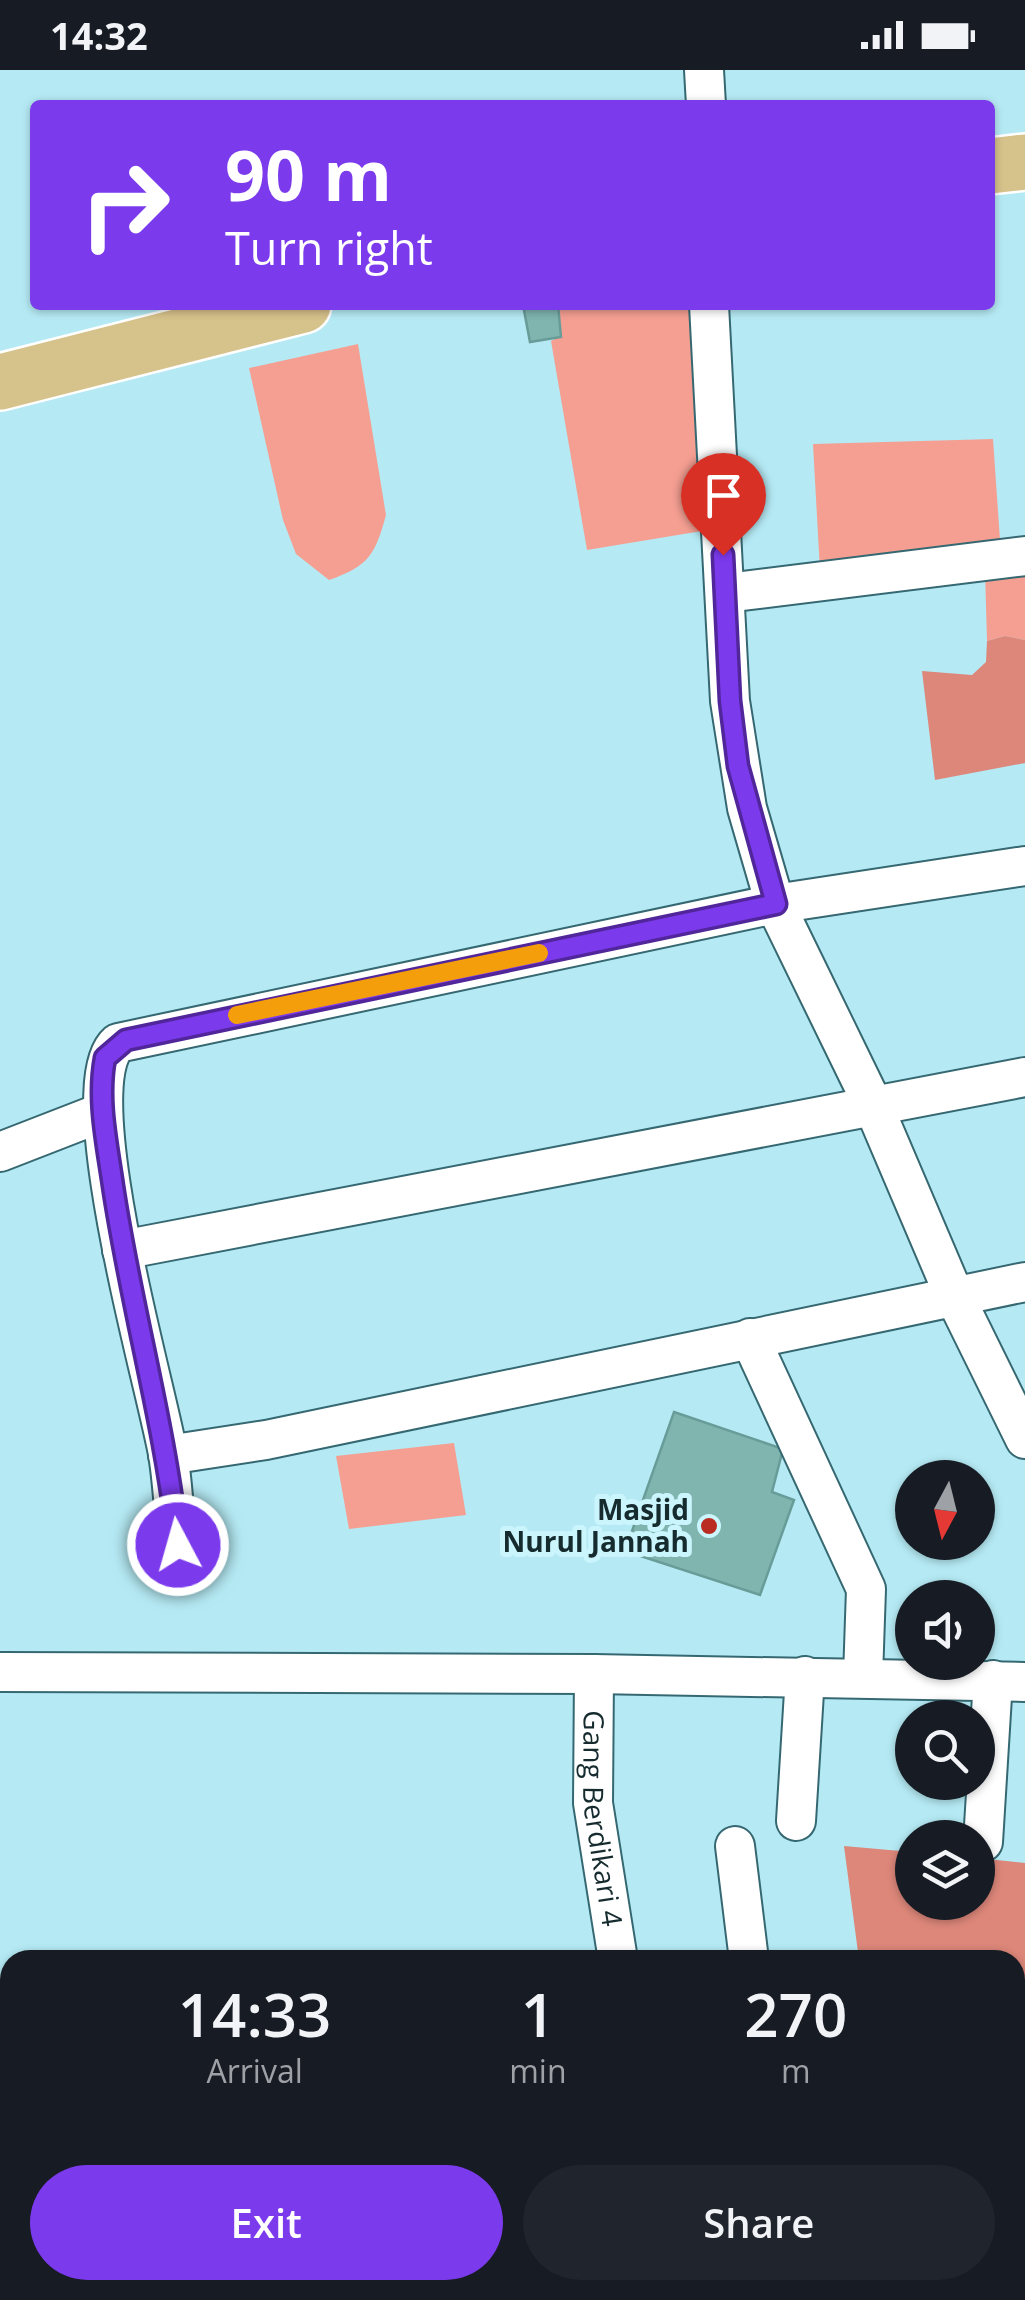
<!DOCTYPE html>
<style>
body{margin:0;font-family:"Open Sans",sans-serif;background:#20242c;color:#f1f3f6;height:100vh;display:flex;flex-direction:column;font-size:38px;white-space:nowrap}
*{box-sizing:border-box;margin:0}
p{font-size:32px;color:#9ea1a6}
.icon{flex:none;width:55px;height:55px;fill:none;stroke:currentColor;stroke-width:2;stroke-linecap:round;stroke-linejoin:round}
.map{position:relative;flex:1;overflow:hidden}
.sheet{position:absolute;left:0px;top:1880px;width:1025px;height:350px;display:flex;flex-direction:column;background:#171b24;border-radius:30px 30px 0 0;box-shadow:0 2px 8px #0004}
.sheet>*{flex:none}
.hud{position:absolute;left:30px;top:30px;width:965px;height:210px;border-radius:10px;box-shadow:0 2px 8px #0004;background:#7c3aed;color:#fff;overflow:hidden}
.needle{width:65px;rotate:187deg}
.controls{position:absolute;left:895px;top:1390px;display:grid;gap:20px}
.controls a{display:grid;place-items:center;width:100px;height:100px;border-radius:50%;background:#171b24;box-shadow:0 2px 8px #0004;font-size:50px}
.pin{position:absolute;display:grid;place-items:center;width:85px;height:85px;color:#fff;margin:-102px -42px;border-radius:50% 50% 50% 0;rotate:-45deg;box-shadow:0 0 10px #0007}
.pin .icon{rotate:45deg}
.me{position:absolute;width:110px;margin:-55px;rotate:354deg;stroke-linejoin:round;filter:drop-shadow(0 0 8px #0008)}
.turn{display:flex;align-items:center;gap:35px;height:210px;padding:0 30px;font-size:45px}
.turn .icon{width:130px;height:130px;stroke-width:2.5}
.turn b{display:block;font-size:70px;line-height:85px}
.eta{display:flex;justify-content:space-evenly;align-items:center;height:170px;text-align:center}
.eta b{font-size:60px;font-weight:600;line-height:70px}
.action{display:flex;gap:20px;margin-top:auto;padding:20px 30px}
.action a{flex:1;height:115px;border-radius:60px;background:#7c3aed;color:#fff;font-size:40px;font-weight:600;line-height:115px;text-align:center}
.action a+a{background:#20242c;color:#f1f3f6}
.status{display:flex;justify-content:space-between;align-items:center;height:70px;padding:0 50px;background:#171b24;direction:ltr}
.status svg{height:28px;fill:currentColor}
.map>svg:first-child{display:block}
.green{fill:#f59f92}
.forest{fill:#dd877a}
.building{fill:#7fb4af;stroke:#689c98;stroke-width:2.5}
.lines{fill:none;stroke-linecap:round;stroke-linejoin:round}
.minor-casing{stroke:#366871;stroke-width:42}
.primary-casing{stroke:#fff;stroke-width:60}
.minor{stroke:#fff;stroke-width:38}
.primary{stroke:#d6c28b;stroke-width:55}
.route-casing{stroke:#51269a;stroke-width:25}
.route{stroke:#7c3aed;stroke-width:18}
.slow{stroke:#f59e0b;stroke-width:18}
.poi-dot{fill:#ba2c21;stroke:#cbf5fd;stroke-width:4}
.labels{text-anchor:middle;stroke-width:10;stroke-linejoin:round;paint-order:stroke}
.poi-label{font-size:28px;font-weight:bold;fill:#152b2e;stroke:#cbf5fd;text-anchor:end}
.street-label{font-size:28px;fill:#152b2e;stroke:#cbf5fd}
</style>
<div class="status"><b>14:32</b><svg viewBox="0 0 49 12"><path d="M0 12V9h3v3zM5 12V6h3v6zM10 12V3h3v9zM15 12V0h3v12zM26 1h20v11H26zM47 4h2v5h-2z"/></svg></div>
<div class="map">
<svg width="1025" height="2230" viewBox="0 0 1025 2230">
<rect width="100%" height="100%" fill="#b5eaf4"/>
<!-- green -->
<path class="green" d="M558,235H695L708,460L587,480L551,271L561,266Z
M358,274L386,445C375,485 369,496 329,510L296,484L283,450L249,298Z
M993,369L1000,470L997,483L820,501L813,374Z
M1025,499V570L1005,566L987,571L985,501Z
M454,1373L466,1445L349,1459L336,1386Z"/>
<!-- forest -->
<path class="forest" d="M1005,566L1025,570V693L935,710L922,601L972,605L986,592L987,571Z
M844,1776L912,1782V1832H978V1788L1025,1793V2220L1015,2212V1890H859Z"/>
<!-- building -->
<path class="building" d="M523,235H558L561,267L530,272Z
M674,1342L783,1379L772,1422L794,1430L760,1525L625,1481Z"/>
<g class="lines">
<defs>
<g id="minor">
<path d="M704,0L706,35"/>
<path d="M709,235L730,631L747,738L775,834L873,1035L954,1225L1025,1369"/>
<path d="M726,523L1025,486"/>
<path d="M0,1082L103,1042"/>
<path d="M122,1180L1025,1007"/>
<path d="M750,1268L866,1519L863,1607"/>
<path d="M168,1385L266,1370L1025,1212"/>
<path d="M177,1475C174,1445 173,1414 168,1384C156,1316 69,1015 118,973L775,834L1025,796"/>
<path d="M0,1602L594,1604L1025,1612"/>
<path id="s1" d="M594,1604L593,1733L618,1890"/>
<path d="M796,1751L805,1606"/>
<path d="M983,1772L993,1610"/>
<path d="M735,1776L749,1890"/>
<path d="M674,2220L676,2230"/>
<path d="M790,2220L791,2230"/>
</g>
<path id="primary" d="M990,96L1025,92
M0,312L303,235"/>
</defs>
<!-- minor casing -->
<use href="#minor" class="minor-casing"/>
<!-- primary casing -->
<use href="#primary" class="primary-casing"/>
<!-- minor -->
<use href="#minor" class="minor"/>
<!-- primary -->
<use href="#primary" class="primary"/>
</g>
<g class="lines">
<defs>
<path id="route" d="M178,1475C165,1354 131,1237 113,1116C107,1074 97,1030 105,988L126,970L776,834L738,696L730,631L723,485"/>
</defs>
<!-- route casing -->
<use href="#route" class="route-casing"/>
<!-- route -->
<use href="#route" class="route"/>
<!-- slow -->
<path class="slow" d="M237,945L539,883"/>
</g>
<!-- markers -->
<circle class="poi-dot" cx="709" cy="1456" r="10"/>
<g class="labels">
<!-- poi labels -->
<g class="poi-label">
<text x="689" y="1450">Masjid<tspan x="689" dy="32">Nurul Jannah</tspan></text>
</g>
<!-- street labels -->
<g class="street-label">
<text dy="10" stroke="none"><textPath href="#s1" startOffset="145">Gang Berdikari 4</textPath></text>
</g>
</g>
</svg>
<div class="controls">
<a><svg class="needle" viewBox="-14 -14 28 28"><path d="M0-13l5 13h-10z" fill="#e53935"/><path d="M0 13l5-13h-10z" fill="#9ea1a6"/></svg></a>
<a><svg class="icon" aria-label="sound" viewBox="0 0 24 24"><path d="M4 9h4l5-4v14l-5-4H4zM17 9q2 3 0 6"/></svg></a>
<a><svg class="icon" aria-label="search" viewBox="0 0 24 24"><circle cx="10" cy="10" r="6"/><path d="M15 15l6 6"/></svg></a>
<a><svg class="icon" aria-label="layers" viewBox="0 0 24 24"><path d="M12 4l9 5-9 5-9-5zM3 14l9 5 9-5"/></svg></a>
</div>
<div class="pin" style="left:723px;top:485px;background:#d93025"><svg class="icon" aria-label="arrive" viewBox="0 0 24 24"><path d="M6 21V4h12l-3 4 3 4H6"/></svg></div>
<svg class="me" style="left:178px;top:1475px" viewBox="-20 -20 40 40"><circle r="17" fill="#7c3aed" stroke="#fff" stroke-width="3"/><path d="M0-11L8 9 0 5-8 9z" fill="#fff"/></svg>
<div class="hud">
<div class="turn"><svg class="icon" aria-label="right" viewBox="0 0 24 24"><path d="M7 20v-9h11M14 6l5 5-5 5"/></svg><div><b>90 m</b>Turn right</div></div>
</div>
<section class="sheet">
<div class="eta">
<div><b>14:33</b><p>Arrival</p></div>
<div><b>1</b><p>min</p></div>
<div><b>270</b><p>m</p></div>
</div>
<div class="action"><a>Exit</a><a>Share</a></div>
</section>
</div>
